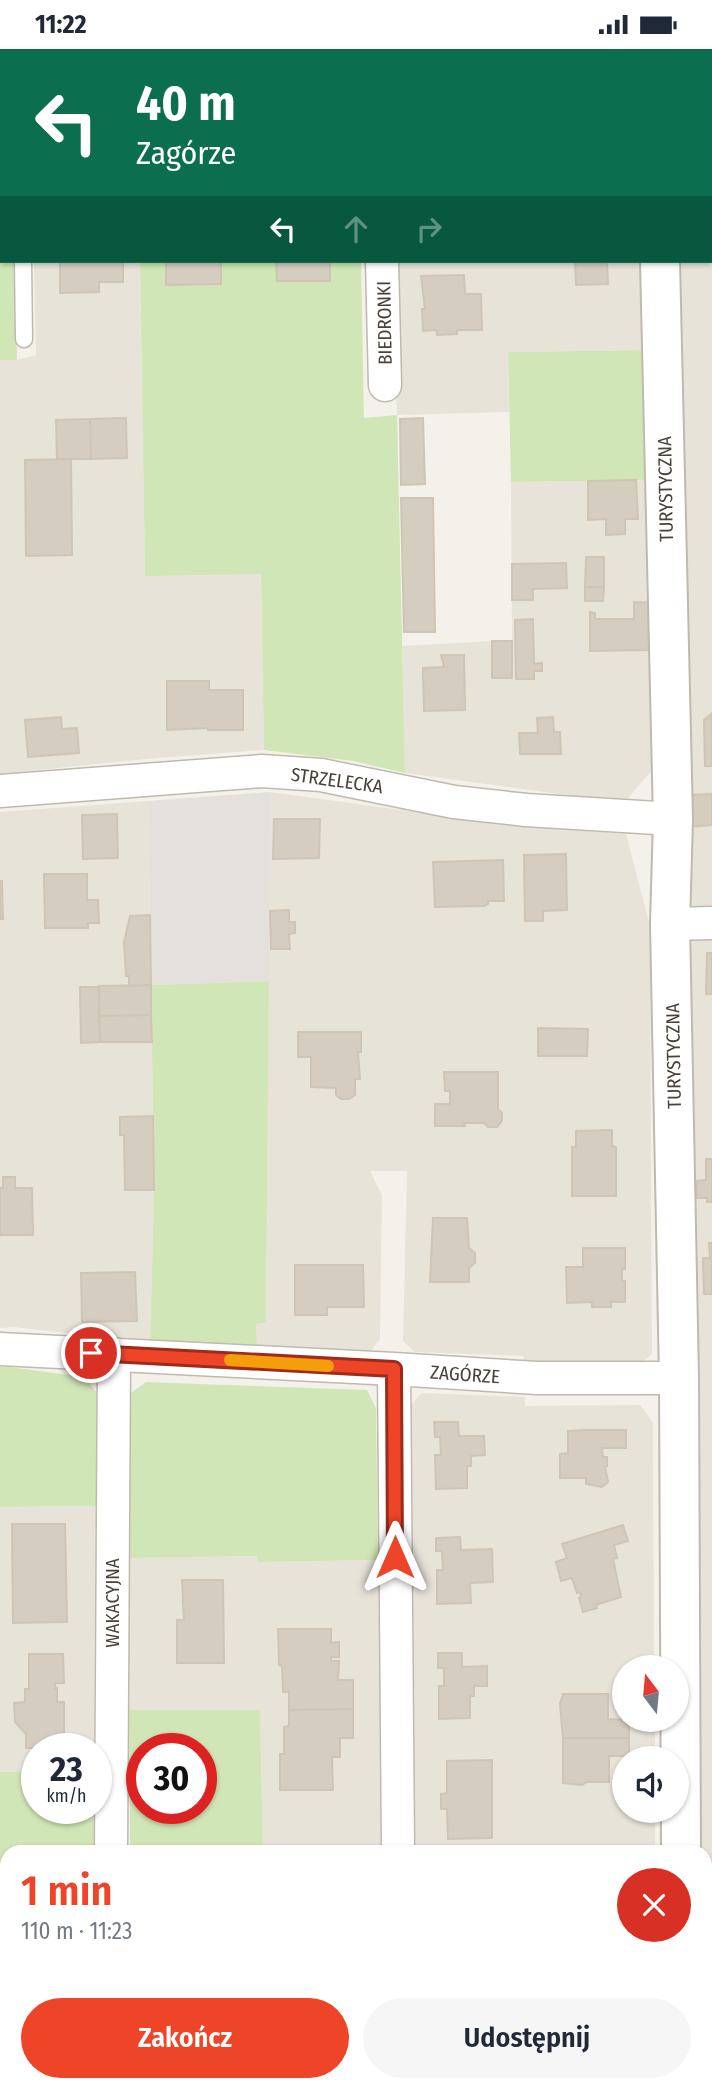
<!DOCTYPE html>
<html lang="pl">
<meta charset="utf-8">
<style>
body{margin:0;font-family:"Fira Sans Condensed",sans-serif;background:#f6f6f7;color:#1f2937;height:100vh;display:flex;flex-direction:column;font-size:26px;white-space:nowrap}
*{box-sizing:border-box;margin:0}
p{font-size:23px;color:#747a83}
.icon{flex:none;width:38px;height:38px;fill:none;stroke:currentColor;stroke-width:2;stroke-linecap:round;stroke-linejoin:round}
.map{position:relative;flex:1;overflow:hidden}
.drawer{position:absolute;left:0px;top:1796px;width:712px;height:247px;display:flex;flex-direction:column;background:#fff;border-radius:21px 21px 0 0;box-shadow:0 2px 5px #0004}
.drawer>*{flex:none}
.top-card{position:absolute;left:0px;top:0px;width:712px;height:214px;box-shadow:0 2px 5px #0004;background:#0b6e4f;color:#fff;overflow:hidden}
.needle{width:46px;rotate:344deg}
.buttons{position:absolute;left:612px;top:1606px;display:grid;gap:14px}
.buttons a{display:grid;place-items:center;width:77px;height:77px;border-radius:50%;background:#fff;box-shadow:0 2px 5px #0004;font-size:35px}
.speed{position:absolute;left:21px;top:1684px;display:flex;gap:14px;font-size:35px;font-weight:700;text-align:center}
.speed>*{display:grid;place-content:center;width:91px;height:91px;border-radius:50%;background:#fff;box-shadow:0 2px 5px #0004;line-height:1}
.speed small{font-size:18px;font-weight:400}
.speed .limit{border:10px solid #d22;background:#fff;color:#111}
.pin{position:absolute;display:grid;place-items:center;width:60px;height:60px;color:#fff;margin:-30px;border:4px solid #fff;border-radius:50%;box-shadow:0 2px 7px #0007}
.me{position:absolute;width:77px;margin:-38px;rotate:0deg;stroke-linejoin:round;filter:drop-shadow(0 0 5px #0008)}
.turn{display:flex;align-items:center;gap:24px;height:147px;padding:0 21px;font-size:32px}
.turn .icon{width:91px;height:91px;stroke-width:2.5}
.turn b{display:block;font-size:49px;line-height:60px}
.lanes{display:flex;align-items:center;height:66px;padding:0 21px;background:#0003;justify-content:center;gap:35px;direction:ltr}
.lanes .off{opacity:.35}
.round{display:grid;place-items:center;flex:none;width:74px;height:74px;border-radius:37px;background:#f6f6f7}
.summary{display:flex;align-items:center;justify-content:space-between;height:119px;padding:0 21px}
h1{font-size:42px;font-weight:600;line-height:52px;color:#ee4428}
.primary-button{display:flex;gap:14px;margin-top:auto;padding:14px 21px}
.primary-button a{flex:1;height:80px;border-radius:42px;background:#ee4428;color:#fff;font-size:28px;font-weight:600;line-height:80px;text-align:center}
.primary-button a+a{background:#f6f6f7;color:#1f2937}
.status{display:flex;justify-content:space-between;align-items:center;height:49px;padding:0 35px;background:#fff;direction:ltr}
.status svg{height:19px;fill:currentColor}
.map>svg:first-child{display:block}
.residential{fill:#e8e3d9}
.industrial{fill:#e4e0dc}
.green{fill:#d1e6b6;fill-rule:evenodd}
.building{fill:#d5cdc0;stroke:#d0c5b4;stroke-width:2}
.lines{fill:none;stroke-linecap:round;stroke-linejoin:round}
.service-casing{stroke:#c0b9ad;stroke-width:19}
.minor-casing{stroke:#c0b9ad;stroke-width:35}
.tertiary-casing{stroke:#c0b9ad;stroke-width:42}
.service{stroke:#fff;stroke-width:16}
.minor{stroke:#fff;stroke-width:32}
.tertiary{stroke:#fff;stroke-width:38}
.route-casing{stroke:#9b2c1a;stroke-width:18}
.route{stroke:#ee4428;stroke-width:12}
.slow{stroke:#f59e0b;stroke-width:12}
.labels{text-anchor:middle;stroke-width:7;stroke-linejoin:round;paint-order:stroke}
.street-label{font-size:19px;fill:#484239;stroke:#fff}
</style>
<div class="status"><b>11:22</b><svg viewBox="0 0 49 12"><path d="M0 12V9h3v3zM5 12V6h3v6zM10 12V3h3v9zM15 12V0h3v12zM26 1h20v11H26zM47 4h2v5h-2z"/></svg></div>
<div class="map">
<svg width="712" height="2041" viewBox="0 0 712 2041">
<rect width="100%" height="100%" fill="#f4f1eb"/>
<!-- residential -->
<path class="residential" d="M30,0H251V2H30Z
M391,0H636V2H391Z
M666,0H712V865H688L672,212H710V2Z
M34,212H140L145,526L261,524L264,701L146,710L0,725V311H17L36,306Z
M394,212H646L649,301L508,303L509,363L397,366Z
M655,431L660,712L628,749H588L405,724L402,597L512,591L511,433Z
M270,743L517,777L626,785L650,877L652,1305L637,1317H525L523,1307L415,1303L403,1292L407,1122H370L382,1146L380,1290L369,1304L257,1297L256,1275L266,1274Z
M148,752L154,1141L150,1294L14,1278L0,1279V763Z
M712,884V2041H698V2035H705V1802H695L685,885Z
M422,1344L525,1348V1357L640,1356L653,1373L654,1619H625V1671H655V1710H625V1762H655V1802H415L409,1358Z
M96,1457L94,1699H37V1722L0,1723V1458Z
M258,1507L259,1513L378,1511L382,1802H263L260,1661H129L128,1509Z
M7,2006V2035H266V2041H0V2007Z
M402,2035H657V2041H402Z"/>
<!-- industrial -->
<path class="industrial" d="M270,743L269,932L151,936L148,752Z"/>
<!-- green -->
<path class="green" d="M0,0H12L2,2V212H15L17,311H0Z
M140,212H361L364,369L397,366L405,724L353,712L264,701L261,525L145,527Z
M649,301L655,431L511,433L508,303Z
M269,932L266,1274L256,1275L257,1297L150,1294L154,1141L151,936Z
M0,1318H9L84,1328L97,1344L96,1457L0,1458Z
M146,1333L367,1341L376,1359L378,1511L258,1513L257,1507L128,1509V1346Z
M129,1661H260L263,1802H130ZM142,1699H201V1759H142Z
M37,1722V1759H95L96,1802H7V2006L0,2007V1723Z
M266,2035H402V2041H266Z"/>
<!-- building -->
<path class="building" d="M60,0H105V2H60Z
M60,212H123V233H99V243L60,244Z
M166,212H221V235L166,236Z
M276,212H330V232H277Z
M575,212H607L608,235L576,236Z
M464,226L465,245H481L482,281H457V285L437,286V281L423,282L422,260H425L421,227Z
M126,369L127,409L91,410L90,370Z
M423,369L425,435L401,436L400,370Z
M90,370L91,410H57L56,371Z
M71,410L72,506L26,507L25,411Z
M636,431L638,470H625V485L606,486V470L588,471V432Z
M401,449H433L435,583H404Z
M586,508H604V538H585Z
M566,514L567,539L533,540V551H512V515Z
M585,538H604L603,552H585Z
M634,553L661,554L652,601L590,602V563L595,564V570H634Z
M533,570L534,615L542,614V622H534V630H516L515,571Z
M492,592H512V629H492Z
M441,606H464L465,661L424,662L423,619L444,618Z
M167,632H209V641H243V681H208V679L167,681Z
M712,664V717H705L704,671Z
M61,668L62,680L77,679L79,704L28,708L25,671Z
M553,668L554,683H560L561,705H520L519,684H538L537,669Z
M712,745V776L688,778L686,746Z
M117,765L118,809L83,810L82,766Z
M274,770H320L319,809L273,810Z
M566,805L567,861L543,862V872H525L524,806Z
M503,811L504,852H488V855L484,857L435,858L433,813Z
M44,825H87V851H98L99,874H88V879H45Z
M0,832H2L3,870H0Z
M289,861V873H295V884L289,885L290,900H271L270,862Z
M150,866L151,936L129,937V927H126L124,893L130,867Z
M707,904H712V945H706Z
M151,936V966L99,967V937Z
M80,938H99L100,993L81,994Z
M151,966L152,993H100L99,967Z
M538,979L588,980L587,1007H538Z
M298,983H361V1003H358L360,1030H355V1046L349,1050H341L336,1046V1039L311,1038V1008H298Z
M444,1023H498V1060L502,1064V1072L497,1078H488L484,1074H464L465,1077H435V1055H450V1042H445Z
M153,1067L154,1141H125L124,1086H120V1068Z
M612,1081V1097L616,1098V1147H572V1098H576V1082Z
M706,1110H712V1153H707V1149H697L696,1132L706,1131Z
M3,1128H15V1139H32L33,1186H0V1139H3Z
M433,1169H467L469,1199L475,1204V1214L469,1219V1233H430Z
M709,1194H712V1245H704L703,1209H710Z
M583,1199H625V1220H622V1232H625V1253H611V1258H592V1253L567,1254L566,1218H583Z
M295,1216H363L364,1258H327V1266H295Z
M135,1223L137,1272L82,1273L81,1224Z
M434,1373H458L459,1387H484L485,1406L471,1407V1417H467V1439L436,1440L435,1406H441L440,1388H435Z
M585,1381H626V1399H602L603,1408H607V1417H605L608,1433L602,1438L586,1435V1429H560V1405L568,1404V1382Z
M12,1475H65L67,1573L13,1574Z
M623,1476L628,1492L614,1496L617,1509L613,1510L621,1548L596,1556L597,1559L583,1563L579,1549L581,1548L580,1543L577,1544L572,1529L561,1532L556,1513L567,1509L562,1495Z
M460,1488L461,1501L492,1500L493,1533L470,1534L471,1554L437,1555V1521H443L442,1502H436V1489Z
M182,1531H223L224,1614H177V1571H184Z
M278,1580H331V1594L339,1593V1608H331V1612H339L338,1631H353V1660L289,1661V1643H283L282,1617L279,1616Z
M438,1604H462V1618L487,1617V1637H474V1647H470V1669L439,1670V1637H444V1619H438Z
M29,1605H63L64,1634H55V1640L57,1639V1653H64V1685H57L58,1699H26V1685L15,1673L14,1654L25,1653V1640H29Z
M563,1645H608V1670L629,1671V1689H563L560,1655Z
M353,1660V1689H340V1708H332L333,1741H280V1705H284V1678L289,1677V1661Z
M563,1689H629V1707H609V1733H587L582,1736L563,1734Z
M492,1711V1789L448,1790L447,1760H441V1745L447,1744V1712Z"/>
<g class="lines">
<defs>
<path id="service" d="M20,0V2
M23,212L24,290"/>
<path id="minor" d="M378,0V2
M382,212L385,336
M0,742L262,722L321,726L454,753L526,761L673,770
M670,875L712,874
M0,1300L394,1320L537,1329H679
M394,1320L398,1802
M111,1802L114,1305"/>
<path id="tertiary" d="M654,0V2
M660,212L673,770L670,875L679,1329L681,1802
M683,2035V2041"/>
</defs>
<!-- service casing -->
<use href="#service" class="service-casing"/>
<!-- minor casing -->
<use href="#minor" class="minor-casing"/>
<!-- tertiary casing -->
<use href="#tertiary" class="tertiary-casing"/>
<!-- service -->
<use href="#service" class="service"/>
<!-- minor -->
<use href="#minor" class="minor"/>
<!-- tertiary -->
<use href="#tertiary" class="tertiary"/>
</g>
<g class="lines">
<defs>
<path id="route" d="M91,1304L394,1320L395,1508"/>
</defs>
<!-- route casing -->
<use href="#route" class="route-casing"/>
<!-- route -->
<use href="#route" class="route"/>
<!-- slow -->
<path class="slow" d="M230,1311L328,1317"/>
</g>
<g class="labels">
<!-- street labels -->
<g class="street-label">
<text transform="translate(384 274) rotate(-91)" y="7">BIEDRONKI</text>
<text transform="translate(665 440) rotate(-91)" y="7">TURYSTYCZNA</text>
<text transform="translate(337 731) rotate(8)" y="7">STRZELECKA</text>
<text transform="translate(673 1007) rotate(-91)" y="7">TURYSTYCZNA</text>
<text transform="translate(465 1325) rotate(4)" y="7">ZAGÓRZE</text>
<text transform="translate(112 1554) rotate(-90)" y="7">WAKACYJNA</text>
</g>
</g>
</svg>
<div class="buttons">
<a><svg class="needle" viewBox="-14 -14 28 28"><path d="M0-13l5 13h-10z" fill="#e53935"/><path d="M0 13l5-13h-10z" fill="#747a83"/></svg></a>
<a><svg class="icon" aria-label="sound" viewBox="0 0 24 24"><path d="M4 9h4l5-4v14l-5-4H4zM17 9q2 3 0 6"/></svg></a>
</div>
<div class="speed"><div>23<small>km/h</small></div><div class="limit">30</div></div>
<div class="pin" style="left:91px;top:1304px;background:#d93025"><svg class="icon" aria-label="arrive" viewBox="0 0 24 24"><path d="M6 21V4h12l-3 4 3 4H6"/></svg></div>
<svg class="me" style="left:395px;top:1508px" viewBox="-20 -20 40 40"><path d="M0-17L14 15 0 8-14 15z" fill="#ee4428" stroke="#fff" stroke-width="4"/></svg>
<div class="top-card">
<div class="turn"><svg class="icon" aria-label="left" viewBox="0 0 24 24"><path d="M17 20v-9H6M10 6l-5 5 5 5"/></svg><div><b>40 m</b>Zagórze</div></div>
<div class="lanes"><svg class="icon" aria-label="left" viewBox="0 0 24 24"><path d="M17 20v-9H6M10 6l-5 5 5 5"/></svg><svg class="icon off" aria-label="ahead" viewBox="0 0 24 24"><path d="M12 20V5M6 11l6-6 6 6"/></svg><svg class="icon off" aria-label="right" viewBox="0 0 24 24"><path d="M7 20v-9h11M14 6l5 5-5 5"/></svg></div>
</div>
<section class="drawer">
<div class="summary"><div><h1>1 min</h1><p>110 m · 11:23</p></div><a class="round" style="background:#d93025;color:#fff"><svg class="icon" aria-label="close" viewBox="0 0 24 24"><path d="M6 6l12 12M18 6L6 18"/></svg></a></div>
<div class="primary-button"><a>Zakończ</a><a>Udostępnij</a></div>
</section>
</div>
